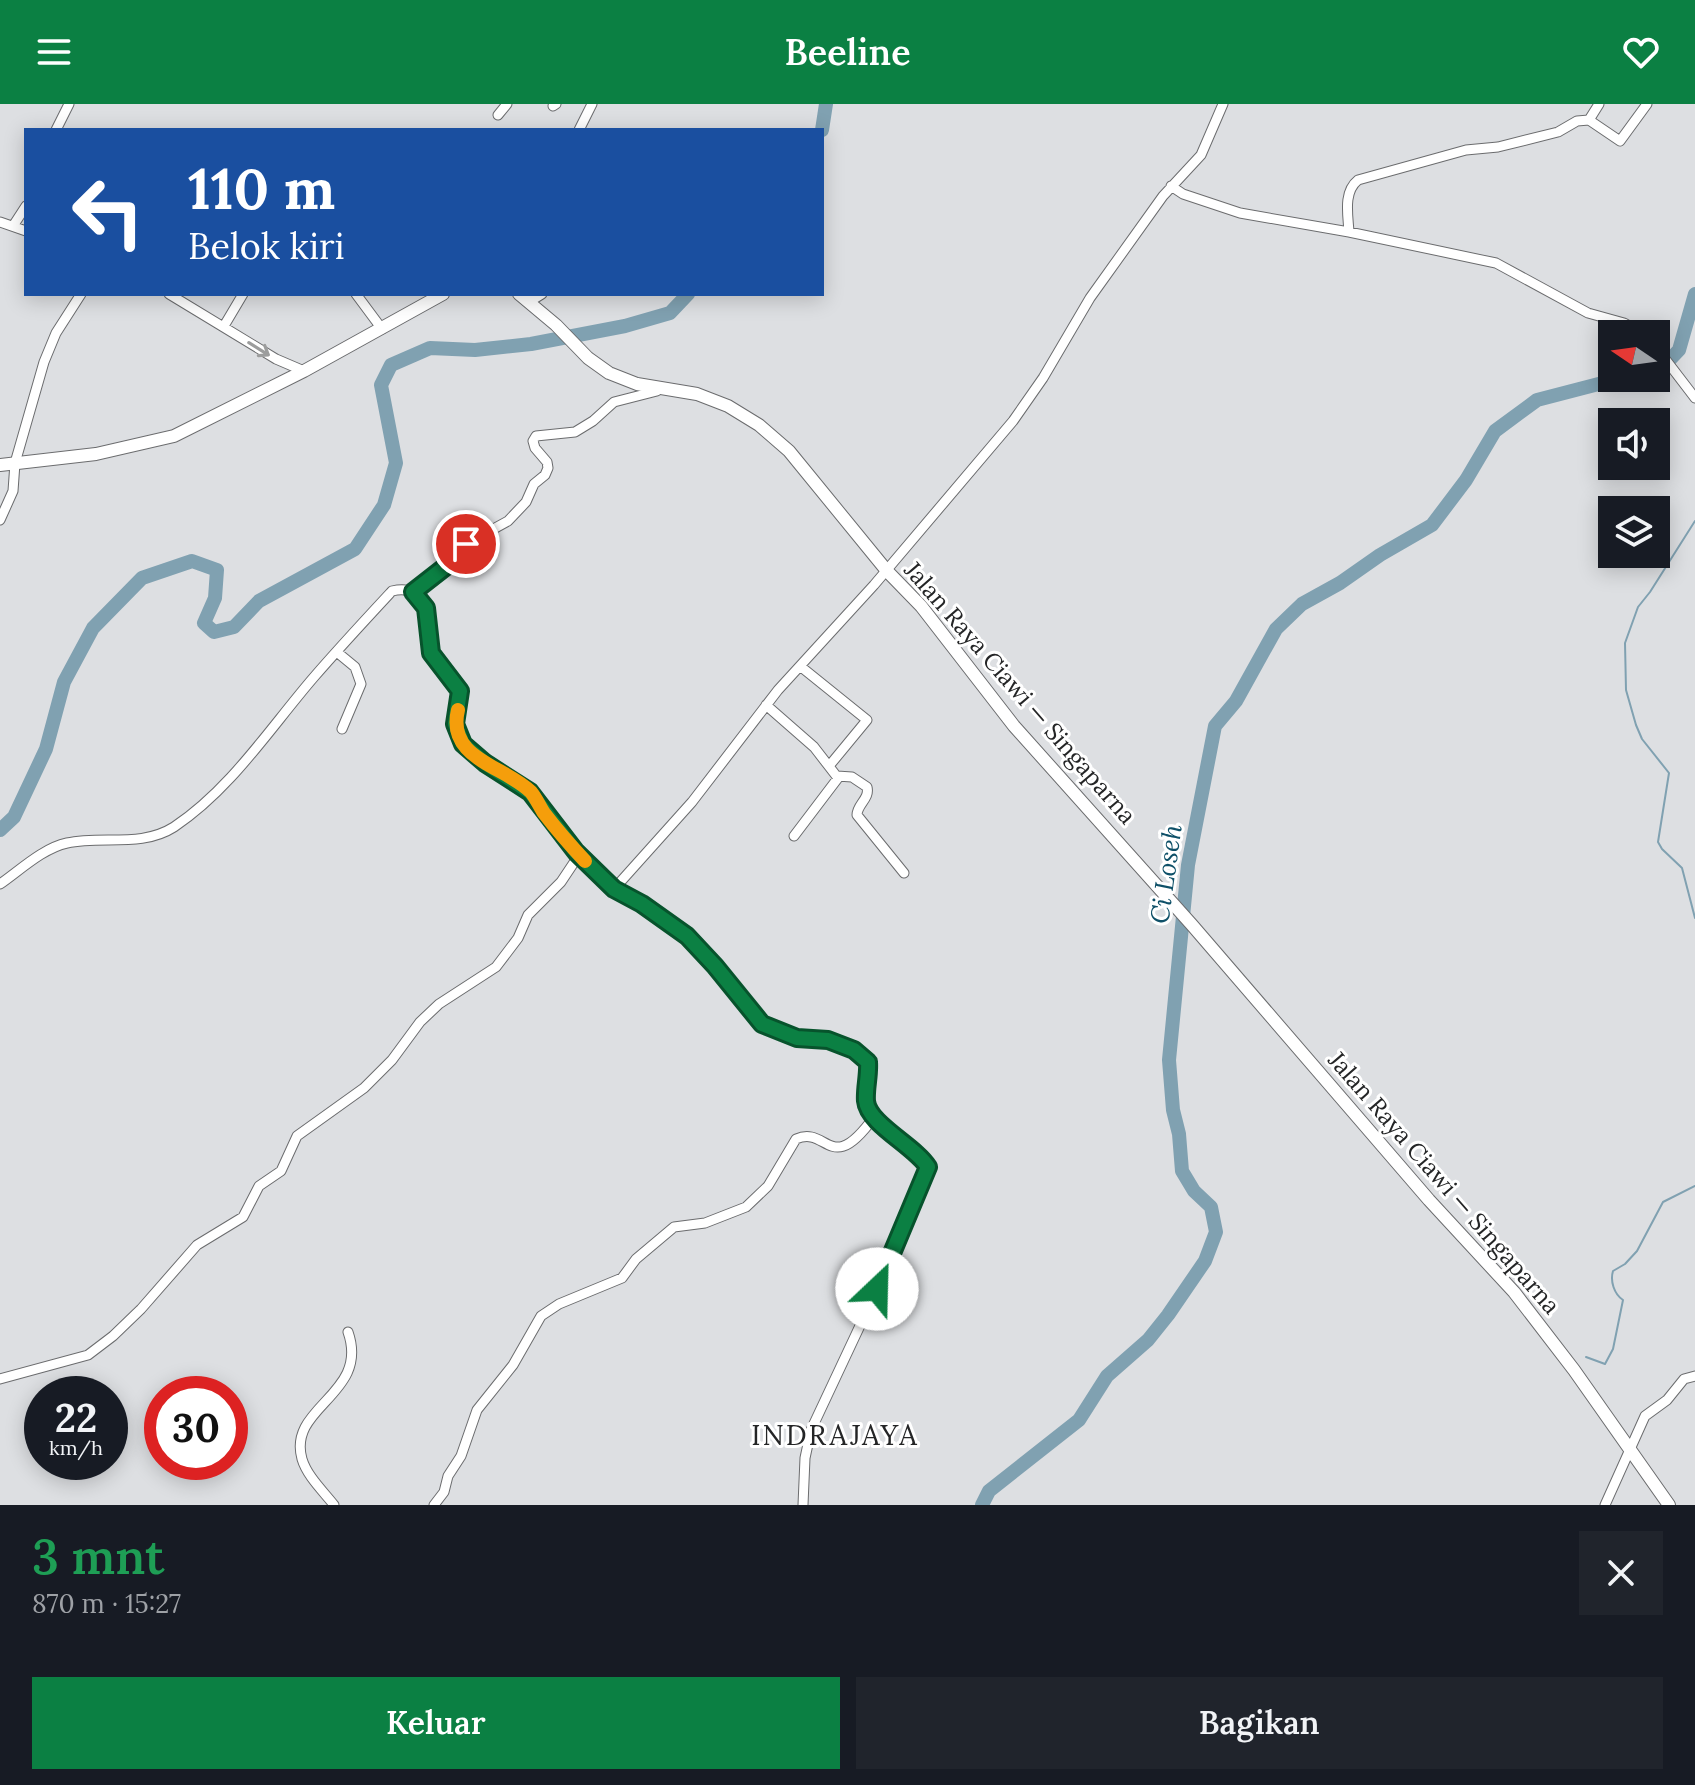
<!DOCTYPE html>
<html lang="id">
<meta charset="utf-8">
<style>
body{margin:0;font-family:Lora,serif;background:#20242c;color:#f1f3f6;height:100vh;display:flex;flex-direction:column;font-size:30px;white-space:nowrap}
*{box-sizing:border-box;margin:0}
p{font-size:26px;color:#9ea1a6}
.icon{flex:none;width:44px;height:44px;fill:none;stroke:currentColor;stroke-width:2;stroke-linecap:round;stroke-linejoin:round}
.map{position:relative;height:1401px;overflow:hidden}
.panel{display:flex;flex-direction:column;background:#171b24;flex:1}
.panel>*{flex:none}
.top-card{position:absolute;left:24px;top:24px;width:800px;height:168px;border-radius:0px;box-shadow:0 4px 20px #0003;background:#1a4fa0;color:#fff;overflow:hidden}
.needle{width:52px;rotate:283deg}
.tools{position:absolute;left:1598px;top:216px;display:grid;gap:16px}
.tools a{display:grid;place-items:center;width:72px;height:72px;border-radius:0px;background:#171b24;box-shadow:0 4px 20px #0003;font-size:40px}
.speed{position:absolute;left:24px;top:1272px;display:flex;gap:16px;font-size:40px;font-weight:700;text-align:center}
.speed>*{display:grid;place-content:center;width:104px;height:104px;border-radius:50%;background:#171b24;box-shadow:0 4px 20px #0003;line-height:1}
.speed small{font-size:20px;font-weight:400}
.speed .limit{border:12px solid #d22;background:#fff;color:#111}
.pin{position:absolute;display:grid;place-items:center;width:68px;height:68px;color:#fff;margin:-34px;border:4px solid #fff;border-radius:50%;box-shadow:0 2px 8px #0007}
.me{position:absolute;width:88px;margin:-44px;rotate:24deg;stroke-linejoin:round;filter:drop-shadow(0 0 6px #0008)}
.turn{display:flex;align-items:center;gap:28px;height:168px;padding:0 32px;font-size:36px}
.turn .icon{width:104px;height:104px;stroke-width:2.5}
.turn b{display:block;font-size:56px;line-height:68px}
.round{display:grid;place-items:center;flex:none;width:84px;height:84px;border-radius:0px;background:#20242c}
.overview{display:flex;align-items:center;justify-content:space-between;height:136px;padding:0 32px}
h1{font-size:48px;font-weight:600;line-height:60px;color:#1e9e55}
.action{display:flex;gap:16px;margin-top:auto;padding:16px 32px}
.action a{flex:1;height:92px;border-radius:0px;background:#0b8043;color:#fff;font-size:32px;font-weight:600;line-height:92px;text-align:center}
.action a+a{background:#20242c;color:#f1f3f6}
header{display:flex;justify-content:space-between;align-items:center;height:104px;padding:0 32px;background:#0b8043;color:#fff;font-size:36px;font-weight:600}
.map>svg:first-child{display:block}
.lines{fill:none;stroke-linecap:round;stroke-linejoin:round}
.stream{stroke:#80a1b1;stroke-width:2}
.river{stroke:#80a1b1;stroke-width:14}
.minor-casing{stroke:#6b6c6e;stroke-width:11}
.secondary-casing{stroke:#6b6c6e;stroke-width:14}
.minor{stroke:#fff;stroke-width:9}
.secondary{stroke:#fff;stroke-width:12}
.oneway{stroke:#9c9d9d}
.route-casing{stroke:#07532c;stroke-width:20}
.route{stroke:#0b8043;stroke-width:14}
.slow{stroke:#f59e0b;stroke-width:14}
.labels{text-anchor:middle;stroke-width:6;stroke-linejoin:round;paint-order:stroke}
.street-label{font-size:24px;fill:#242526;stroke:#fff}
.water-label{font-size:26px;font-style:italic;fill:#0e5068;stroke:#fff}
.quarter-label{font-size:28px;letter-spacing:2px;fill:#242526;stroke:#fff}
</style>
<header><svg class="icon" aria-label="menu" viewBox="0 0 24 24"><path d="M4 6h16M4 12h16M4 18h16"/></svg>Beeline<svg class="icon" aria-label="heart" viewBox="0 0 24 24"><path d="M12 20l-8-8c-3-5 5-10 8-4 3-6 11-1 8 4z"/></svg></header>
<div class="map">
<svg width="1695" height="1401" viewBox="0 0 1695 1401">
<rect width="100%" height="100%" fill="#dddfe2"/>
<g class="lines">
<!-- stream -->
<path class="stream" d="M1695,417L1650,488L1638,503L1625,539L1626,586L1636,621L1642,635L1669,669L1658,738L1662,745L1682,764L1695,814
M1586,1253L1605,1260L1613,1245L1623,1196C1614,1190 1610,1177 1613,1167L1625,1160L1637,1147L1663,1098L1695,1082"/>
<!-- river -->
<path class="river" d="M822,26L826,0
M1656,270L1679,246L1695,190
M0,726L14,713L46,645L64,578L93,524L142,474L192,457L217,466L215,494L204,519L214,528L234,523L259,497L355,445L384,401L396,359L381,281L391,261L430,244L475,246L531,240L625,222L670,209L688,190
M982,1401L989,1387L1079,1316L1107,1272L1148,1236L1168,1211L1205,1157L1216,1128L1211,1103L1194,1087L1182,1067L1179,1030L1173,1006L1169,956L1188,761L1215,622L1236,597L1276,525L1302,500L1340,479L1380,451L1432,421L1466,376L1495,327L1537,296L1614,276L1646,274"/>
<defs>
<path id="minor" d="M553,2L556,0
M498,11L507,0
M1589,16L1620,37L1647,0
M56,26L69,0
M579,26L592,0
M1171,82L1183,90L1240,109L1349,128L1496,159L1588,209L1624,219L1644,230
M0,118L26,127
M13,122L26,102
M1349,128C1348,111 1343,88 1358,76L1466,46L1498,43L1558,28L1577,17L1589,16L1599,0
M169,190L276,255L304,267
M356,190L382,225
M529,198L542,190
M224,222L243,190
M1656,243L1695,294
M0,416L13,387L15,359L44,258L56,229L81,190
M413,488L454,456L466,440L508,417L526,398L534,380L545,371L548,364L547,358L535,344L533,337L536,332L575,328L593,317L614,298L657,287
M338,549L355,563L361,580L342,625
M800,562L867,616L829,662
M766,601L814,643L838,674L794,732
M837,672L852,673L867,683C870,695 857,700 857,711L904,769
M0,780C19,767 43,744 67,739C102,731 141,744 174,723C231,685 270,624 314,573C339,544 366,515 392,487C435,477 424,529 433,552C438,564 452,576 460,587L455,620L463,640L485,659L530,688L576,748L614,785L642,800L687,832L715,862L762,920L797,934L828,936L854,946L868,958C869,971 865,985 866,997C868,1020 915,1042 928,1063L865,1211L811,1326L805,1354L803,1401
M614,785L692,698L778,586L874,481L1013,317L1043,274L1090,194L1163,92L1201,51L1223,0
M0,1275L88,1251L113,1232L141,1205L197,1141L243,1113L259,1082L281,1067L297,1032L364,984L392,956L420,918L439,900L496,863L518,834L528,811L561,778L579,751
M334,1401C323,1387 307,1372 302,1355C287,1302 370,1291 348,1228
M434,1401L444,1388L448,1372L461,1352L477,1306L513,1261L541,1212L559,1200L622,1174L636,1155L674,1123L705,1119L746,1103L768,1082L796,1035C828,1021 830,1074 874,1013
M1605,1401L1645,1312L1667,1296L1684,1275L1695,1272"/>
<path id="secondary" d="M519,190L556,221L588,254L609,269L637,280L697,290L728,302L759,321L789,347L887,467L921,502L1014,622L1192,821L1429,1096L1514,1188L1574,1266L1669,1401
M0,361L96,350L174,332L304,267L443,190"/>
</defs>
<!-- minor casing -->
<use href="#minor" class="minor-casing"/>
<!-- secondary casing -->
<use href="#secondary" class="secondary-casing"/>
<!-- minor -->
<use href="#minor" class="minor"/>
<!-- secondary -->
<use href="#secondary" class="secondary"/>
</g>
<!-- one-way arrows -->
<defs><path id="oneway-shaft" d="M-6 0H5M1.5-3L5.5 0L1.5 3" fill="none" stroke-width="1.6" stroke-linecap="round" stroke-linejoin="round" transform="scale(2)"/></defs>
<use class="oneway" href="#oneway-shaft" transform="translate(259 245) rotate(32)"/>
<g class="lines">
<defs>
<path id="route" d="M466,440L454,456L413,488L426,504L431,549L460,587L455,620L463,640L485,659L530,688L576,748L614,785L642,800L687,832L715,862L762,920L797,934L828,936L854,946L868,958C869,971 865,985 866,997C868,1020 915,1042 928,1063L877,1185"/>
</defs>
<!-- route casing -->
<use href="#route" class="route-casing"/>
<!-- route -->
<use href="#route" class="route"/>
<!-- slow -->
<path class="slow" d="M458,606C446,655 505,662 531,688C536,694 540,703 544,709C557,726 571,742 585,757"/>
</g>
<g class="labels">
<!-- street labels -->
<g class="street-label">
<text transform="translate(1020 589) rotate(49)" y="8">Jalan Raya Ciawi — Singaparna</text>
<text transform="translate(1444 1079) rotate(49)" y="8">Jalan Raya Ciawi — Singaparna</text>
</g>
<!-- water labels -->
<g class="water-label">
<text transform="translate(1166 770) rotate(-82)" y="9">Ci Loseh</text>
</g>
<!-- quarter labels -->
<g class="quarter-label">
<text x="835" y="1341">INDRAJAYA</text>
</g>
</g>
</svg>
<div class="tools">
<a><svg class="needle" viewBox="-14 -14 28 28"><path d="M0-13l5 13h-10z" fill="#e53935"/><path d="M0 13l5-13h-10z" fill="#9ea1a6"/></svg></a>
<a><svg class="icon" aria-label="sound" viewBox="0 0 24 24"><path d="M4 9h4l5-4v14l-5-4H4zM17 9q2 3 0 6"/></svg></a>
<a><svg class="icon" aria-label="layers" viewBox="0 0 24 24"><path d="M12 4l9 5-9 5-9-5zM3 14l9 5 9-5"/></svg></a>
</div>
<div class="speed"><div>22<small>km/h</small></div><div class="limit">30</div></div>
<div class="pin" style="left:466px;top:440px;background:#d93025"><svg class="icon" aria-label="arrive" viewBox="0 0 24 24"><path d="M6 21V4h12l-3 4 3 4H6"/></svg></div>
<svg class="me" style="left:877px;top:1185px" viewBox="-20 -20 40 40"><circle r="19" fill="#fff"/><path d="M0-13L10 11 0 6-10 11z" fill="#0b8043"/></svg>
<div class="top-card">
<div class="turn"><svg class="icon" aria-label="left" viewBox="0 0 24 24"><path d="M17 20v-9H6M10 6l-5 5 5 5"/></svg><div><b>110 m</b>Belok kiri</div></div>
</div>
</div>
<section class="panel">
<div class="overview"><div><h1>3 mnt</h1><p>870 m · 15:27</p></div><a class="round"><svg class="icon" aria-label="close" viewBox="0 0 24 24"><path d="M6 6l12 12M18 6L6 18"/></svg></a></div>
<div class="action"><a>Keluar</a><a>Bagikan</a></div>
</section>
